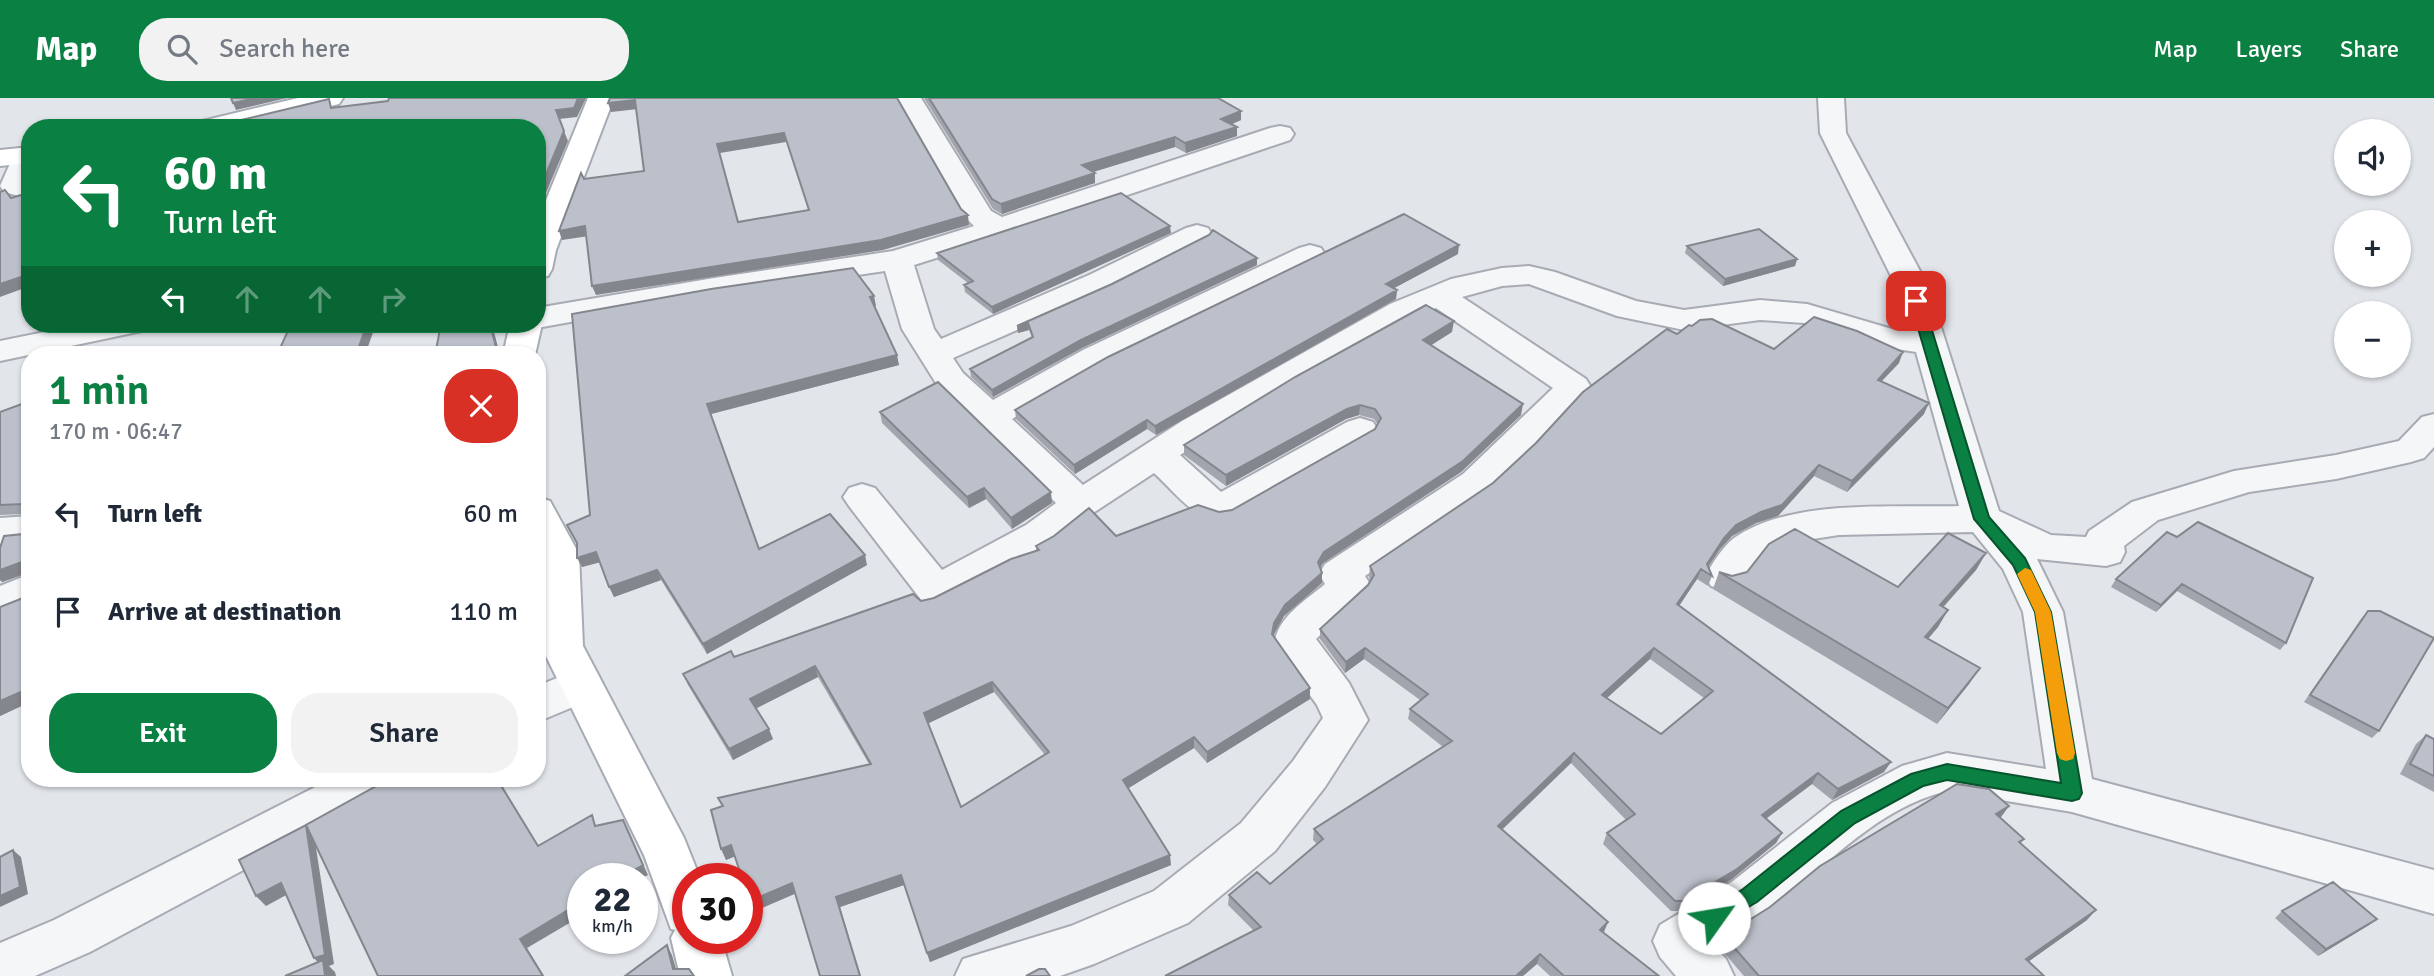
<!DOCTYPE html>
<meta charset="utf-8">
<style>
body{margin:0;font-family:Signika,sans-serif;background:#f2f2f3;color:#1f2937;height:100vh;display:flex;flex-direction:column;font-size:26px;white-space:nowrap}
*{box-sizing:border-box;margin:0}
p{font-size:23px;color:#747a83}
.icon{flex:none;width:38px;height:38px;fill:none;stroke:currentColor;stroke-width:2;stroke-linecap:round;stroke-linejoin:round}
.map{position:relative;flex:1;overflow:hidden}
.side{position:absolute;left:21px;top:248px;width:525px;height:441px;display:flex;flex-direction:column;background:#fff;border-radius:28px;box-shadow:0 2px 5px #0004}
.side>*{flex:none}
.guide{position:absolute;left:21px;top:21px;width:525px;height:214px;border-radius:28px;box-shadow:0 2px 5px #0004;background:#0b8043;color:#fff;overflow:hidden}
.buttons{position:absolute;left:2334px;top:21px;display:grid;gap:14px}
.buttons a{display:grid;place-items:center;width:77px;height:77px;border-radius:50%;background:#fff;box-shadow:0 2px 5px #0004;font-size:35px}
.speed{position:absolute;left:567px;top:765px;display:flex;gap:14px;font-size:35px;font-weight:700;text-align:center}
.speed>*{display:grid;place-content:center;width:91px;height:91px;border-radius:50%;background:#fff;box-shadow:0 2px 5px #0004;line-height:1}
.speed small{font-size:18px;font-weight:400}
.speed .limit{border:10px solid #d22;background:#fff;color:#111}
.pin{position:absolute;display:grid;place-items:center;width:60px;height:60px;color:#fff;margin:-30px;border-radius:14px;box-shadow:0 4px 10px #0006}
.me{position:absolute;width:77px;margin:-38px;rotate:58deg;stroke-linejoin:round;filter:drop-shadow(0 0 5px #0008)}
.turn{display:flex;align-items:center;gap:24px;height:147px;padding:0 28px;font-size:32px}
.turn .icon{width:91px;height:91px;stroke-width:2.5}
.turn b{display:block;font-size:49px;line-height:60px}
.lanes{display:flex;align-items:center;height:66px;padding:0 28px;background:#0003;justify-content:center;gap:35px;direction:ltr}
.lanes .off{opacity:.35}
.round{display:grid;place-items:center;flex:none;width:74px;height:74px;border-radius:28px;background:#f2f2f3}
.headline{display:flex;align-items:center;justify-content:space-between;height:119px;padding:0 28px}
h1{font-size:42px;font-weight:600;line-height:52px;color:#0b8043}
.button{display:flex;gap:14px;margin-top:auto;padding:14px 28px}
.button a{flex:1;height:80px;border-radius:28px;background:#0b8043;color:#fff;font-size:28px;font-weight:600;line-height:80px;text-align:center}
.button a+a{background:#f2f2f3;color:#1f2937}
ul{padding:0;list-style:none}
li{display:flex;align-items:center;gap:21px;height:98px;padding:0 28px}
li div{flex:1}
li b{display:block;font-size:26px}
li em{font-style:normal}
header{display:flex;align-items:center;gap:42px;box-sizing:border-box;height:98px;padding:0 35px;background:#0b8043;color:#fff}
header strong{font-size:33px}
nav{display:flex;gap:38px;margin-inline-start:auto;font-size:24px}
.search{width:490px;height:63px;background:#f2f2f3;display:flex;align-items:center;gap:18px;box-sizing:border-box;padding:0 24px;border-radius:28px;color:#747a83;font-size:26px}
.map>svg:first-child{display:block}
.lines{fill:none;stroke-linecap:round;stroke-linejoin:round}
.street-casing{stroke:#a7abb4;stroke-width:4}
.secondary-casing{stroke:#a7abb4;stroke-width:4}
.street{fill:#f5f6f8;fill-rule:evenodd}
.secondary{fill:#fff;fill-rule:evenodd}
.wall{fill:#a2a5ae;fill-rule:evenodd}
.shaded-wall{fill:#84868d}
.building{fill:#bcc0ca;stroke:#84868d;stroke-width:2;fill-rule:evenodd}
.route{fill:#0b8043;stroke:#07532c;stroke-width:2}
.slow{fill:#f59e0b}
</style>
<header>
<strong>Map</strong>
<div class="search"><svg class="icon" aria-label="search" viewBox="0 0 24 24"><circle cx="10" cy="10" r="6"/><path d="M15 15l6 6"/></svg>Search here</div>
<nav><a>Map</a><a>Layers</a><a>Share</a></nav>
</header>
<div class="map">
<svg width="2434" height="878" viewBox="0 0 2434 878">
<rect width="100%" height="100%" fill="#e2e5ea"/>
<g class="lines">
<defs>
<path id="street" d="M895,0H921L991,113L1002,119L1270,30L1280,28L1290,30L1294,36L1290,42L1012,136L914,167L934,231L941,241L1089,177L1186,130L1197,127L1208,130L1212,136L1208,142L1111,191L953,260L963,275L993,302L1083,252L1299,150L1310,147L1321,150L1325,156L1321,162L1107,266L1012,321L1083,387L1182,323L1390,206L1451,181L1502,170L1529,168L1555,174L1636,203L1684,212L1760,202L1807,206L1892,231L1910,233L1896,188L1820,35L1818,0H1844L1846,35L1928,188L1999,413L2051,437L2086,439L2089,433L2132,404L2234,373L2336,357L2399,343L2422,319L2434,316V349L2424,360L2411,364L2336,381L2249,394L2158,422L2124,448L2125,454L2120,464L2106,468L2037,461L2063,514L2092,681L2434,772V816L2072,714L1947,693C1876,710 1825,770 1769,812C1752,825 1732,836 1714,848L1726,861L1734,878H1676L1660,859L1653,843L1660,827L1733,783L1832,705L1902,668L1947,655L2046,671L2023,514L2003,471L1973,434L1839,437L1787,445L1760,461L1739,488L1725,492L1711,488L1705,478C1712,466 1723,448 1734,440C1792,400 1892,410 1959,408L1916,254L1877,248L1804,225L1760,222L1684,232L1617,218L1529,186L1502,188L1462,199L1586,281L1591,289L1532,354L1489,394L1365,478L1370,486L1364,496L1316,541L1349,585L1368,622L1325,689L1275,753L1188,825L1094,866L1060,878H955L963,861L1071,828L1154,793L1241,725L1293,663L1323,620L1317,607L1274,547C1277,519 1305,503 1325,486L1319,476L1325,466L1463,376L1553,290L1436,210L1412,220L1293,287L1180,357L1221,394L1347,324L1360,320L1373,324L1378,332L1373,340L1231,421C1200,430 1176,395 1154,375L1093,415L1054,447L950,503L936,508L922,503L849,408L843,399L849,390L862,386L875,390L942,472L1026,427L1056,405L939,290L902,231L885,173L714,198L537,230L525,226H537V210L714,180L893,153L974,128L965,119Z
M26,50L30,51V101L4,94L0,88L16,52Z
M84,226H147L142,233L0,263V243Z
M30,418V444L0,446V420Z
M30,476V509L0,521V488Z
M582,570L597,575L603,587L597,599L537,624V588Z
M331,681H396L389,694L90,854L35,878H0V845L54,822Z"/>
<path id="secondary" d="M298,0H343L339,6L241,30H194L198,24Z
M588,0H614L556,152L552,171L548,178L537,180V124Z
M30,49V65L0,68V52Z
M537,219L542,226L535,257H503L510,226H537Z
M537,399L550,403L579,456L583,548L684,740L700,780H688V840H721L732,878H680L671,840L675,832L671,831L644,757L541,548Z"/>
</defs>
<!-- street casing -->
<use href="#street" class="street-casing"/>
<!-- secondary casing -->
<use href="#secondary" class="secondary-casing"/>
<!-- street -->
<use href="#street" class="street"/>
<!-- secondary -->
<use href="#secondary" class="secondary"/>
</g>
<!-- wall -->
<path class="wall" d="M924,0H1218L1241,22L1232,26L1237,29V38L1186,55L1175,49L1093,74L1095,85L1002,116L993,111Z
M1171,135L993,216L965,194L964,187L968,185L938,162L937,155Z
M1687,148L1797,161L1795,168L1723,188L1685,155Z
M1458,156L1394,190L1397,192L1396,201L1156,337L1147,331L1075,376L1016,321L1015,312Z
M1257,167L1082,250L993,299L971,279L970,271L1032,239L1029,232L1018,235L1017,228Z
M874,208L899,267L711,316L759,451L867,467L707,556L661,482L614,499L600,464L582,469L577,446L567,427L590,417L572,216L876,208Z
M1452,234L1431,247L1521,317L1461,374L1323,465L1320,469L1322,485L1284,518L1273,538L1310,601L1207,665L1194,650L1128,690L1171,767L930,864L904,787L840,809L861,878H820L795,795L755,813L750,803L735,758L726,762L722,708L718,700L869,666L818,579L756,610L773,641L733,662L688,587L683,576L734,559L934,500L1036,452V448L1116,438L1219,414L1232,412L1375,331L1378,327L1374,321L1359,317L1346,321L1226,388L1184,357V347ZM994,594L1045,657L961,709L928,625Z
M1677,236L1774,251L1899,265L1882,283L1924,316L1847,394L1814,378L1778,418L1756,425L1732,438L1720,451L1708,469L1712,478L1708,488L1697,481L1679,508L1884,674L1832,702L1812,686L1766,721L1782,735L1776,745L1732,781L1678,813H1671L1603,746L1607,735L1626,722L1571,665L1502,732L1603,835L1659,878H1550L1537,866L1254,833L1228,807L1229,797L1270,786L1317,746L1313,742L1314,731L1443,649L1408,621L1410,611L1420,602L1364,561L1345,575L1320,541V531L1368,487L1370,482L1369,479L1370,468L1493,385ZM1650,561L1704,600L1661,636L1607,600Z
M30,303V604L0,618V509L23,500V477L2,484L23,436V416L0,417V314Z
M880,314L1052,405L1012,431L986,401L969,410L882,325Z
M2167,434L2286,545L2280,552L2177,493L2156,514L2111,489L2116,481Z
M1986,455L1976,472L1943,509L1948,512L1938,529L1928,541L1980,570L1969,586L1937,626L1713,491L1719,474L1732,478L1898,489Z
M2368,513L2379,633L2372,640L2304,604L2361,521Z
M2426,637L2434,641V694L2400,676L2416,646Z
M2009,708L2000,720L2024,741L2021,745L2087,822L2029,863L2044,878H1744L1718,848L1724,838L1770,809Z
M2282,813L2369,827L2318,858L2275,820Z"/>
<!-- shaded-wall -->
<path class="shaded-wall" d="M256,0H287L236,12L233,5Z
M578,0H586L577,19L559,21L556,12Z
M635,2L638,11L611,14L608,5Z
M1241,13V22L1221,31V21Z
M1237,29V38L1186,55L1185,45Z
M564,33L568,43L537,116V98Z
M784,35L786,44L720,55L717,46Z
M1175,39V49L1083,77L1082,67Z
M1095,75V85L1002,116L1001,106Z
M968,117L969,127L883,152L596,197L592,188Z
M585,128L589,138L562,142L559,133Z
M1170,128L1171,135L993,216L992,209Z
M1459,147L1458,156L1385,195L1386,186Z
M1257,160V167L1082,250L993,299L992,292L1081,242Z
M1797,161L1795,168L1723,188L1725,181Z
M30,176V188L0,199V186Z
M1397,192L1396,201L1156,337L1155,328Z
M874,198L876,208L872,209L870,199Z
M1454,223L1452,234L1422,253L1423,242Z
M1028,225L1029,232L1018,235L1017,228Z
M367,226H376L365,257H356Z
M490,226H492L500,257H498Z
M1903,254L1899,265L1873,292L1878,282Z
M897,257L899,267L711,316L707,306Z
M1929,305L1924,316L1847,394L1852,383Z
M1523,306L1521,317L1461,374L1323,465L1317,475L1318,464L1324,454Z
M1360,307L1359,317L1346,321L1226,388V377L1347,311Z
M1147,322V331L1075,376L1074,367Z
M1819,367L1814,378L1778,418L1756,425L1732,438L1720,451L1705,473L1707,466L1724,440L1736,427Z
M984,390L986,401L969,410L967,399Z
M1051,394L1052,405L1012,431L1011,420Z
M596,454L601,464L582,469L577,460Z
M1986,455L1976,472L1930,524L1940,507Z
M865,457L867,467L707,556L703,546Z
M22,464L30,474L2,484L0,482V472Z
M1701,471L1697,481L1673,517L1677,506Z
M657,472L661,482L614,499L609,489Z
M1322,475V485L1284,518L1274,536L1271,546L1272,536L1274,525L1285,507Z
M2182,486L2177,493L2156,514L2161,507Z
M1948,512L1938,529L1915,556L1925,539Z
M1365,550L1364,561L1345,575L1346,564Z
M1654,550L1650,561L1598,608L1602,597Z
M815,568L818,579L755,611L750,601Z
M1980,570L1969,586L1937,626L1948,610Z
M992,584L994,594L927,626L924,615Z
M30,590V604L0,618V603Z
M1310,590V601L1207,665V654Z
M769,631L773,641L733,662L729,651Z
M1194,639V650L1124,693L1123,682Z
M1574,655L1571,665L1495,738L1498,728Z
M1891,664L1884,674L1832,702L1838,691Z
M1818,675L1812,686L1756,728L1762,717Z
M2009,708L2001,719L1988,726L1996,716Z
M623,722L648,777L642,780H620Z
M306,727L314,737L334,866L329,868L335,874L336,878H325L323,870L314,860Z
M1782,735L1776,745L1732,781L1678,813L1683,803Z
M731,747L736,758L726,762L721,751Z
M13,752L21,759L28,796L0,809V798Z
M1170,757L1171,767L930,864L927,855Z
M901,777L904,787L840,809L860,878L836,799Z
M281,785L290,795L266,808L256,798Z
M792,785L797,795L755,813L750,803Z
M583,803V817L527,850L544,878H543L520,841Z
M2096,812L2087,822L2018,871L2026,861Z
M2377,821L2369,827L2318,858L2326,851Z
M1608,824L1604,834L1600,832Z
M667,847L672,857L678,878L673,871Z
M1540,856L1537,866L1523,878H1516Z"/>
<!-- building -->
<path class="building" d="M231,0H256L233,5Z
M389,0H578L574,10L556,12L564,33L537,98V30H239L237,23L329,1L331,10L388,3Z
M610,0H897L961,111L968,117L881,142L592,188L585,128L559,133L581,75L584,81L644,73L635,2L608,5ZM784,35L809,112L738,124L717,46Z
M929,0H1218L1241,13L1221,21L1237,29L1185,45L1175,39L1082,67L1095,75L1001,106L992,101Z
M5,92L11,100L28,95L30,98V176L0,186V94Z
M1121,95L1170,128L992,209L964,187L973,183L937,155Z
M1404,116L1459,147L1386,186L1397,192L1155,328L1147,322L1074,367L1015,312L1108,259Z
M1759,131L1797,161L1725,181L1687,148Z
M1213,132L1257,160L1081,242L992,292L970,271L1033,239L1028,225L1017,228L1112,186L1209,137Z
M853,170L874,198L870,199L897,257L707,306L759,451L830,416L865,457L703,546L657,472L609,489L596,454L577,460V445L567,427L590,417L572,216L711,191Z
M1426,207L1454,223L1423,242L1523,306L1463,363L1324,454L1318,464L1322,475L1285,507L1274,525L1272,536L1310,590L1207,654L1194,639L1123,682L1170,757L927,855L901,777L836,799L860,878H820L792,785L750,803L747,795V780H742L731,747L721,751L711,712L723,708L718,700L871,666L815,568L750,601L769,631L729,651L683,576L731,553L734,559L913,496L921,503L934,500L1011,461L1039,452L1036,448L1054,438L1089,410L1116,438L1198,407L1219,414L1232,412L1375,331L1381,320L1375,311L1360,307L1347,311L1226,377L1184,347L1295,279ZM992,584L1049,654L961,709L924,615Z
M1814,219L1857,233L1903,254L1878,282L1929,305L1852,383L1819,367L1782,407L1761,414L1736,427L1724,440L1707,466L1712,478L1701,471L1677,506L1891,664L1838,691L1818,675L1762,717L1782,735L1737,771L1683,803H1675L1607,735L1635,716L1574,655L1498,728L1608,824L1600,832L1659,878H1564L1540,856L1516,878H1165L1261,829L1229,797L1257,774L1270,786L1323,741L1314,731L1452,643L1410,611L1428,596L1365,550L1346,564L1320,531L1368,487L1374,477L1370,468L1493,385L1536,345L1583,294L1667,231L1677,236L1689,227L1692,228L1700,222L1712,221L1774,251ZM1654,550L1713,593L1661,636L1602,597Z
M291,226H367L356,257H277Z
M441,226H490L498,257H435Z
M938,284L1051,394L1011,420L984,390L967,399L880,314Z
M30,303V590L0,603V509L23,500L22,464L0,472V450L4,438L23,436V406L0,407V314Z
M2198,424L2313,480L2286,545L2182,486L2161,507L2116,481L2167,434L2177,439Z
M1795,431L1898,489L1948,435L1986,455L1940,507L1948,512L1925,539L1980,570L1948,610L1719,474L1732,478L1747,474L1769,446Z
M2368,513H2380L2434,540L2379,633L2310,597Z
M2426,637L2434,641V678L2410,666Z
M389,681H394L396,684L401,681H497L538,748L592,717L595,728L623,722L643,767L620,780H583V803L520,841L543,878H378L306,727Z
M1957,686L1989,691L2009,708L1996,716L2024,741L2019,744L2096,812L2026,861L2044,878H1759L1724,838L1770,809L1820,768Z
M306,727L325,857L314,860L281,785L256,798L239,762Z
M13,752L20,789L0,798V759Z
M2333,784L2377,821L2326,851L2282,813Z
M667,847L673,871H689L694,878H625Z
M323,862L325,878H285Z
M1039,871H1045L1050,878H1026Z"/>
<!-- route -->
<path class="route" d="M1916,199L1923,203L1989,419L2025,460L2051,514L2082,695L2079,701L2072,703L1947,682L1923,688L1855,725L1757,804L1714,829L1707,827L1704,820L1707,814L1743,791L1841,713L1911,676L1947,666L2061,685L2035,514L2013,467L1974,421L1910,203Z"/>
<!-- slow -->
<path class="slow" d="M2025,470L2031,472L2051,514L2075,655L2073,661L2066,663L2060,661L2057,655L2035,514L2017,476Z"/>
</svg>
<div class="buttons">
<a><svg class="icon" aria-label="sound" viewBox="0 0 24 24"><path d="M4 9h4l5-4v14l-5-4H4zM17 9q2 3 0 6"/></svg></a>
<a>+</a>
<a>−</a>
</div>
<div class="speed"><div>22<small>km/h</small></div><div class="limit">30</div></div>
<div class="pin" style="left:1916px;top:203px;background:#d93025"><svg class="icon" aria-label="arrive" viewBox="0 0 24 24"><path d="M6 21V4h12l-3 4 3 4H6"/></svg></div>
<svg class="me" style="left:1714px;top:820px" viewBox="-20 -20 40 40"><circle r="19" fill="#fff"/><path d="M0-13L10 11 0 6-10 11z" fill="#0b8043"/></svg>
<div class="guide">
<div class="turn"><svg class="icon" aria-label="left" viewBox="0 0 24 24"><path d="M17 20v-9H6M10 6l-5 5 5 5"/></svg><div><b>60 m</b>Turn left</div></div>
<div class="lanes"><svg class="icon" aria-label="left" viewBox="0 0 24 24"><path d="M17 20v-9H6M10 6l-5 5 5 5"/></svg><svg class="icon off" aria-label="ahead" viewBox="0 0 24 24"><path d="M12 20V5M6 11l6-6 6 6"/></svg><svg class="icon off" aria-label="ahead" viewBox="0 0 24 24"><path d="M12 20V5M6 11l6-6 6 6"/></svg><svg class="icon off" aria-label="right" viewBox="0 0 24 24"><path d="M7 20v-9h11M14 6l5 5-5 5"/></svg></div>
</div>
<section class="side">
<div class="headline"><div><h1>1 min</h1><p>170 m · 06:47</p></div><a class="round" style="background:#d93025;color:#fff"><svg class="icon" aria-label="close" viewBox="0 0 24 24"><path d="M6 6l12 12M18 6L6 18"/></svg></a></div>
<ul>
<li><svg class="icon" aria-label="left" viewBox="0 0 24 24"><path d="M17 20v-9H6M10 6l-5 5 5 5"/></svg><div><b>Turn left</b></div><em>60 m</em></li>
<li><svg class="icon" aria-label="arrive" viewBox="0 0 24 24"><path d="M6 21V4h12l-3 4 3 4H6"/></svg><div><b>Arrive at destination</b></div><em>110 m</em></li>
</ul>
<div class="button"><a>Exit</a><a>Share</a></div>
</section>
</div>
